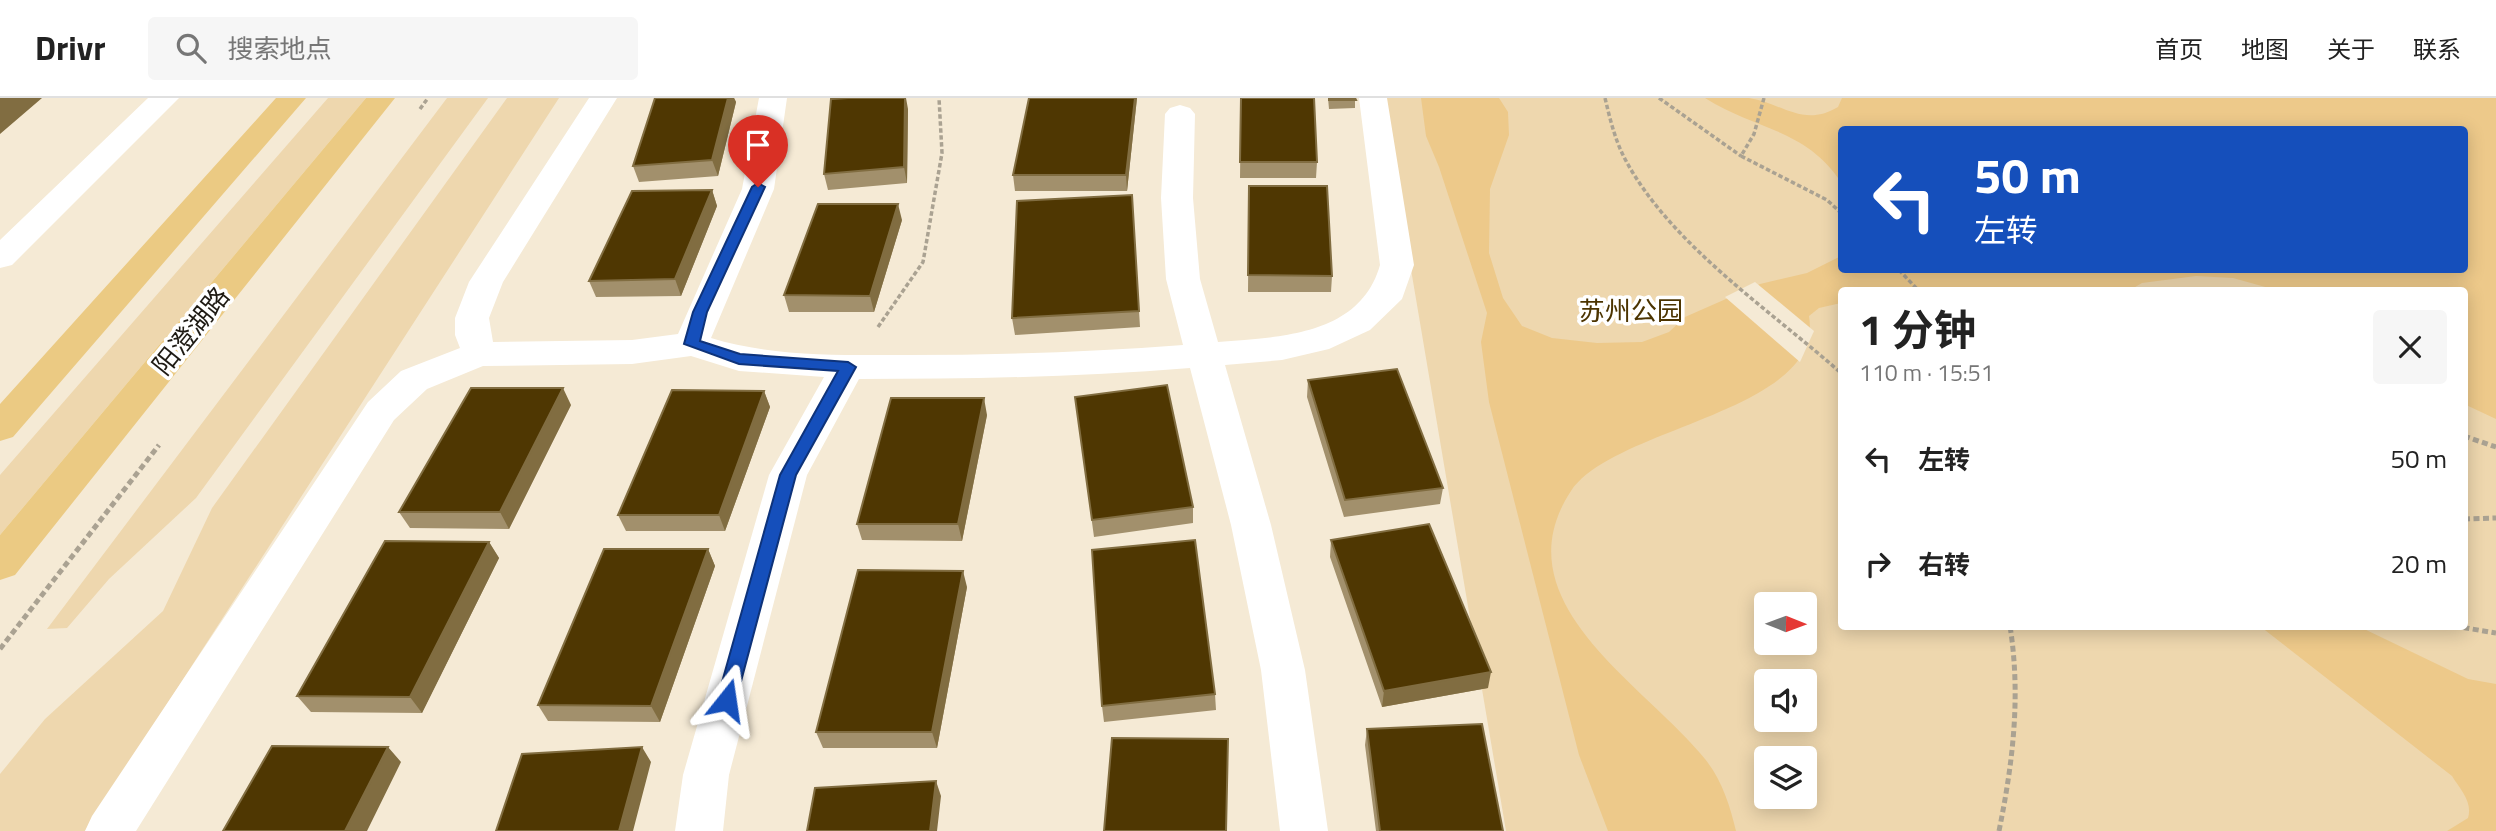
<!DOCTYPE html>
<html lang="zh">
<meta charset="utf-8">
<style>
body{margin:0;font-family:"Titillium Web","Noto Sans SC",sans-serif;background:#f6f6f6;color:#222;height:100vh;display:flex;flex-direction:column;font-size:26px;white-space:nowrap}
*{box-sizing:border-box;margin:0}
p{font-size:23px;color:#767676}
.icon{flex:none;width:38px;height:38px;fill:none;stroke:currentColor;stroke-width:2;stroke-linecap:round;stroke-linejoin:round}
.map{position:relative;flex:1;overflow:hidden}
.side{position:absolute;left:1838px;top:189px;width:630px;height:343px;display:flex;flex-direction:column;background:#fff;border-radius:7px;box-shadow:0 4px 18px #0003}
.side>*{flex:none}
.hud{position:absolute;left:1838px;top:28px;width:630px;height:147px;border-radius:7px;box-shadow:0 4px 18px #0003;background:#154fbb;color:#fff;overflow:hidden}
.needle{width:46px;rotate:91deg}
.controls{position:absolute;left:1754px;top:494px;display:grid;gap:14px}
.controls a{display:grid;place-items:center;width:63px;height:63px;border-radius:7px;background:#fff;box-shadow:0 4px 18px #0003;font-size:35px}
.pin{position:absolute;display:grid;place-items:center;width:60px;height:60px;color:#fff;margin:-72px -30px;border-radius:50% 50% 50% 0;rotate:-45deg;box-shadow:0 0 7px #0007}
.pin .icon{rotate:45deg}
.me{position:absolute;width:77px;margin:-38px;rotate:15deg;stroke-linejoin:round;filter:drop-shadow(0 0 5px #0008)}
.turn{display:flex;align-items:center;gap:24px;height:147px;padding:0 21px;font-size:32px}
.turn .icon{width:91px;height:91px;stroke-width:2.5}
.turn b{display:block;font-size:49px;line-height:60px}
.round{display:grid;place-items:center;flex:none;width:74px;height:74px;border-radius:7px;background:#f6f6f6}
.summary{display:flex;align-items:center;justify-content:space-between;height:119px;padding:0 21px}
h1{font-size:42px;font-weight:700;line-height:52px}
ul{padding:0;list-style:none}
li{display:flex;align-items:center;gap:21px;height:105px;padding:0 21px}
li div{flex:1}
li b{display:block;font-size:26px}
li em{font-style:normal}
header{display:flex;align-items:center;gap:42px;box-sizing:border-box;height:98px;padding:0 35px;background:#fff;border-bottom:2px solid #e0e0e0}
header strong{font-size:33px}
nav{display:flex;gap:38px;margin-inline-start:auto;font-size:24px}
.search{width:490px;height:63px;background:#f6f6f6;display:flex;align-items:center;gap:18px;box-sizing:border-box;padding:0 24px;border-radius:7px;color:#767676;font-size:26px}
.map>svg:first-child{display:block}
.green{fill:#eed7ae;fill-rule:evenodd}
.water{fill:#edc98a}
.pier{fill:#f5ead5}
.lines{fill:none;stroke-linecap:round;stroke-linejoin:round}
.path-far1{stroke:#aaa292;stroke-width:3.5;stroke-dasharray:4.5 2.5;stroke-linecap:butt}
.path{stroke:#aaa292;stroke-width:5;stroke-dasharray:6 3.5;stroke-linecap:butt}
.minor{fill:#fff;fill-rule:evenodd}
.major{fill:#ebca83;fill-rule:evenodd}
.wall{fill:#a2906c}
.shaded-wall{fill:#816d41}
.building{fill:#4f3702;stroke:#816d41;stroke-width:2}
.route{fill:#154fbb;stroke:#0e337a;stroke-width:2}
.labels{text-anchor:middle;stroke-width:7;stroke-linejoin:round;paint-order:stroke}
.park-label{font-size:26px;fill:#4c3400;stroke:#fff}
.street-label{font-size:26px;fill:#1e1a13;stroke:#fff}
</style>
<header>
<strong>Drivr</strong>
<div class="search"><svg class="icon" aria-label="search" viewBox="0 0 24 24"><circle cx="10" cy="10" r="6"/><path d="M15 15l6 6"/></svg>搜索地点</div>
<nav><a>首页</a><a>地图</a><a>关于</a><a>联系</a></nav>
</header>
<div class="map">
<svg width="2496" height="733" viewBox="0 0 2496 733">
<rect width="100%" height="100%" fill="#f5ead5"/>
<!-- green -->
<path class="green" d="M328,0H366L0,437V377Z
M447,0H488L196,400L109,481L67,530L47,531Z
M507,0H559L85,733H0V676L45,621L163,513L212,410Z
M1382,0H2496V733H1506ZM1841,32H2464V172H1841ZM1841,192H2464V528H1841ZM1766,506H1804V544H1766ZM1766,583H1804V621H1766ZM1766,660H1804V698H1766Z"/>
<!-- water -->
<path class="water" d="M1421,0H1499L1508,14L1509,37L1490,91L1489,155L1503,200L1522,228L1552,240L1597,245L1642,244L1669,234L1685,219L1760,186L1807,175L1841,158V172H2464V32H1841V84C1805,30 1755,32 1705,0C1719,0 1735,0 1749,0C1782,5 1803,30 1838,9L1842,0H2496V321L2464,306V192H2276L2233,180L2196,178L2142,185L2130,192H1841V205L1819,210L1809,218C1825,314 1614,328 1571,393C1498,504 1646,587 1705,661C1722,682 1730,708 1736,733H1608L1579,657L1489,304L1481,244L1487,215L1439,69L1426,38Z
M2261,529H2360L2468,581L2496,586V733H2447L2468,720C2473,704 2460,691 2452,678Z"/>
<!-- pier -->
<path class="pier" d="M1755,184L1814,233L1800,264L1725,199Z"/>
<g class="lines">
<!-- path-far1 -->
<path class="path-far1" d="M1605,0C1610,21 1615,42 1625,61C1670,146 1770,212 1841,275
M1659,0L1741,58
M1764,0L1754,36L1741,58L1827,102L1841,115
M420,11L428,0
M1899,172L1918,192
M878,229L923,164L942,55L939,0"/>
<!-- path -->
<path class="path" d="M2464,338L2496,349
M2464,421L2496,420
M2454,528L2496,535
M0,551L159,347
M1999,733C2013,664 2021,598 2010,528"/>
<!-- minor -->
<path class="minor" d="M148,0H179L12,167L0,170V142Z
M589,0H617L503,184L489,220L493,244L632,242L678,236L742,91L759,0H787L774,91L711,240C773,259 843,257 907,257C999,257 1091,254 1183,247L1166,181L1161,100L1165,16L1170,10L1180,7L1190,10L1195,16L1193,100L1200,181L1218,244C1279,239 1360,238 1380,167L1359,0H1387L1414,167L1402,201L1370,232L1329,251L1282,262L1225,267L1271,427L1305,572L1328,733H1280L1261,572L1231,427L1190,270C1080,279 970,281 859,281L807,377L729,677L723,733H675L683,677L769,377L824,279L739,273L691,258L632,266L483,268L427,291L394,322L136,733H85L92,718L368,304L401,273L460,250L455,237V220L469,184Z"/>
<!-- major -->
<path class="major" d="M276,0H306L13,339L0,343V306Z
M366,0H395L15,477L0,482V437Z"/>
</g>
<!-- wall -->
<path class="wall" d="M655,0H734L736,4L718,78L639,84L633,68Z
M1137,0L1127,93H1015L1013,77Z
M1241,0L1317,64L1316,80H1240Z
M1328,0H1355V10L1329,11Z
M908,11L907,85L828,92L824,76Z
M1249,88L1332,178L1331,194H1248Z
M712,92L717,108L681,198L596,199L589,183Z
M1132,97L1140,229L1015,237L1012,220Z
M902,122L874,214H789L784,197Z
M1308,282L1443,390L1440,406L1344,419L1307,299Z
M764,293L770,309L725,433H626L618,417Z
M1075,299L1193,409V425L1094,439Z
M571,307L509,431L410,430L399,414Z
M987,317L962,443L862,442L857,426Z
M1331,442L1488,590L1382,609L1330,459Z
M489,444L499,460L422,615L311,614L297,598Z
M708,451L715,468L660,624L548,623L538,607Z
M967,489L937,650H823L816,634Z
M1215,596L1216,612L1104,624L1102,608Z
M1367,631L1503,733H1376L1365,647Z"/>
<!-- shaded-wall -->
<path class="shaded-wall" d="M0,0H42L0,36Z
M728,0H734L736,4L718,78L712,62Z
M905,0H906L908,11L907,85L904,69Z
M1135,0H1137L1127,93L1126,77Z
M712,92L717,108L681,198L675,181Z
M898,106L902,122L874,214L870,198Z
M563,290L571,307L509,431L500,414Z
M764,293L770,309L725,433L719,417Z
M984,300L987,317L962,443L958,426Z
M489,444L499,460L422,615L410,599Z
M708,451L715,468L660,624L651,608Z
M963,473L967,489L937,650L932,634Z
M1491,574L1488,590L1382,609L1384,593Z
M388,649L401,664L367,733H345Z
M642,649L651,664L633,733H619Z
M936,683L941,698L937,733H930Z"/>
<!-- building -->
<path class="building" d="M655,0H728L712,62L633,68Z
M848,0H905L904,69L824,76L831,1Z
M1029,0H1135L1126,77H1013Z
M1241,0H1314L1317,64H1240Z
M1329,0H1355L1356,2H1329Z
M1249,88H1327L1332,178L1248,177Z
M712,92L675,181L589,183L632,93Z
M1132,97L1139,213L1012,220L1017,103Z
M818,106H898L870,198L784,197Z
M1397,271L1443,390L1345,402L1308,282Z
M1167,287L1193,409L1092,422L1075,299Z
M471,290H563L500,414H399Z
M672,292L764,293L719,417H618Z
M891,300H984L958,426H857Z
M1429,426L1491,574L1384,593L1331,442Z
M1195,442L1215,596L1102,608L1092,452Z
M385,443L489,444L410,599L297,598Z
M604,451H708L651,608L538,607Z
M858,472L963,473L932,634H816Z
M1482,626L1503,733H1380L1367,631Z
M1112,640L1228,641L1226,733H1104Z
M272,648L388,649L345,733H223Z
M642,649L619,733H496L522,656Z
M936,683L930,733H807L815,690Z"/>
<!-- route -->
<path class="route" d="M758,85L765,89L707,214L700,243L740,256L848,264L856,269L796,377L736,602L733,607H720L717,602L780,377L838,273L739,266L684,246L693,214L752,89Z"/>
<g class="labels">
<!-- park labels -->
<g class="park-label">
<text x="1631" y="222">苏州公园</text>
</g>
<!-- street labels -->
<g class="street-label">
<text transform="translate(191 233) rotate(-51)" y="9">阳澄湖路</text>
</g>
</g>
</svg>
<div class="controls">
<a><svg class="needle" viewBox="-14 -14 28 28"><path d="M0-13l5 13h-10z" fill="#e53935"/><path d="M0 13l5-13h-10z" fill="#767676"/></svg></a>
<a><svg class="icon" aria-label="sound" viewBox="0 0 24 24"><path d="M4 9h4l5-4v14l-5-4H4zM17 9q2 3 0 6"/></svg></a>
<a><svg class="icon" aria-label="layers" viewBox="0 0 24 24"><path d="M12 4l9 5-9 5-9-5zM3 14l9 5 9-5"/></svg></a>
</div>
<div class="pin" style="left:758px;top:89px;background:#d93025"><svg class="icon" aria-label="arrive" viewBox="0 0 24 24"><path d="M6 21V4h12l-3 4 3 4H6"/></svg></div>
<svg class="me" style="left:727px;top:602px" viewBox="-20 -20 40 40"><path d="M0-17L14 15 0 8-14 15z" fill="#154fbb" stroke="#fff" stroke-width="4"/></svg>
<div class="hud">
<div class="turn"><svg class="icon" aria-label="left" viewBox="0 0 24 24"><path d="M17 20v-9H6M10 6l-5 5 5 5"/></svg><div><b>50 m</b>左转</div></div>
</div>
<section class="side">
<div class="summary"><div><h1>1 分钟</h1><p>110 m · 15:51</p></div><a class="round"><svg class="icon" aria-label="close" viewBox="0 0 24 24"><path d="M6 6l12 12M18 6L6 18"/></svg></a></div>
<ul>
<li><svg class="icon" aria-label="left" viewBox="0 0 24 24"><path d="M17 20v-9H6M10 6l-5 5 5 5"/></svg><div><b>左转</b></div><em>50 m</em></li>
<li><svg class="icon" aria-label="right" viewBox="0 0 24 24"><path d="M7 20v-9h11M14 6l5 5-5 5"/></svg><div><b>右转</b></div><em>20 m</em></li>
</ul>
</section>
</div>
